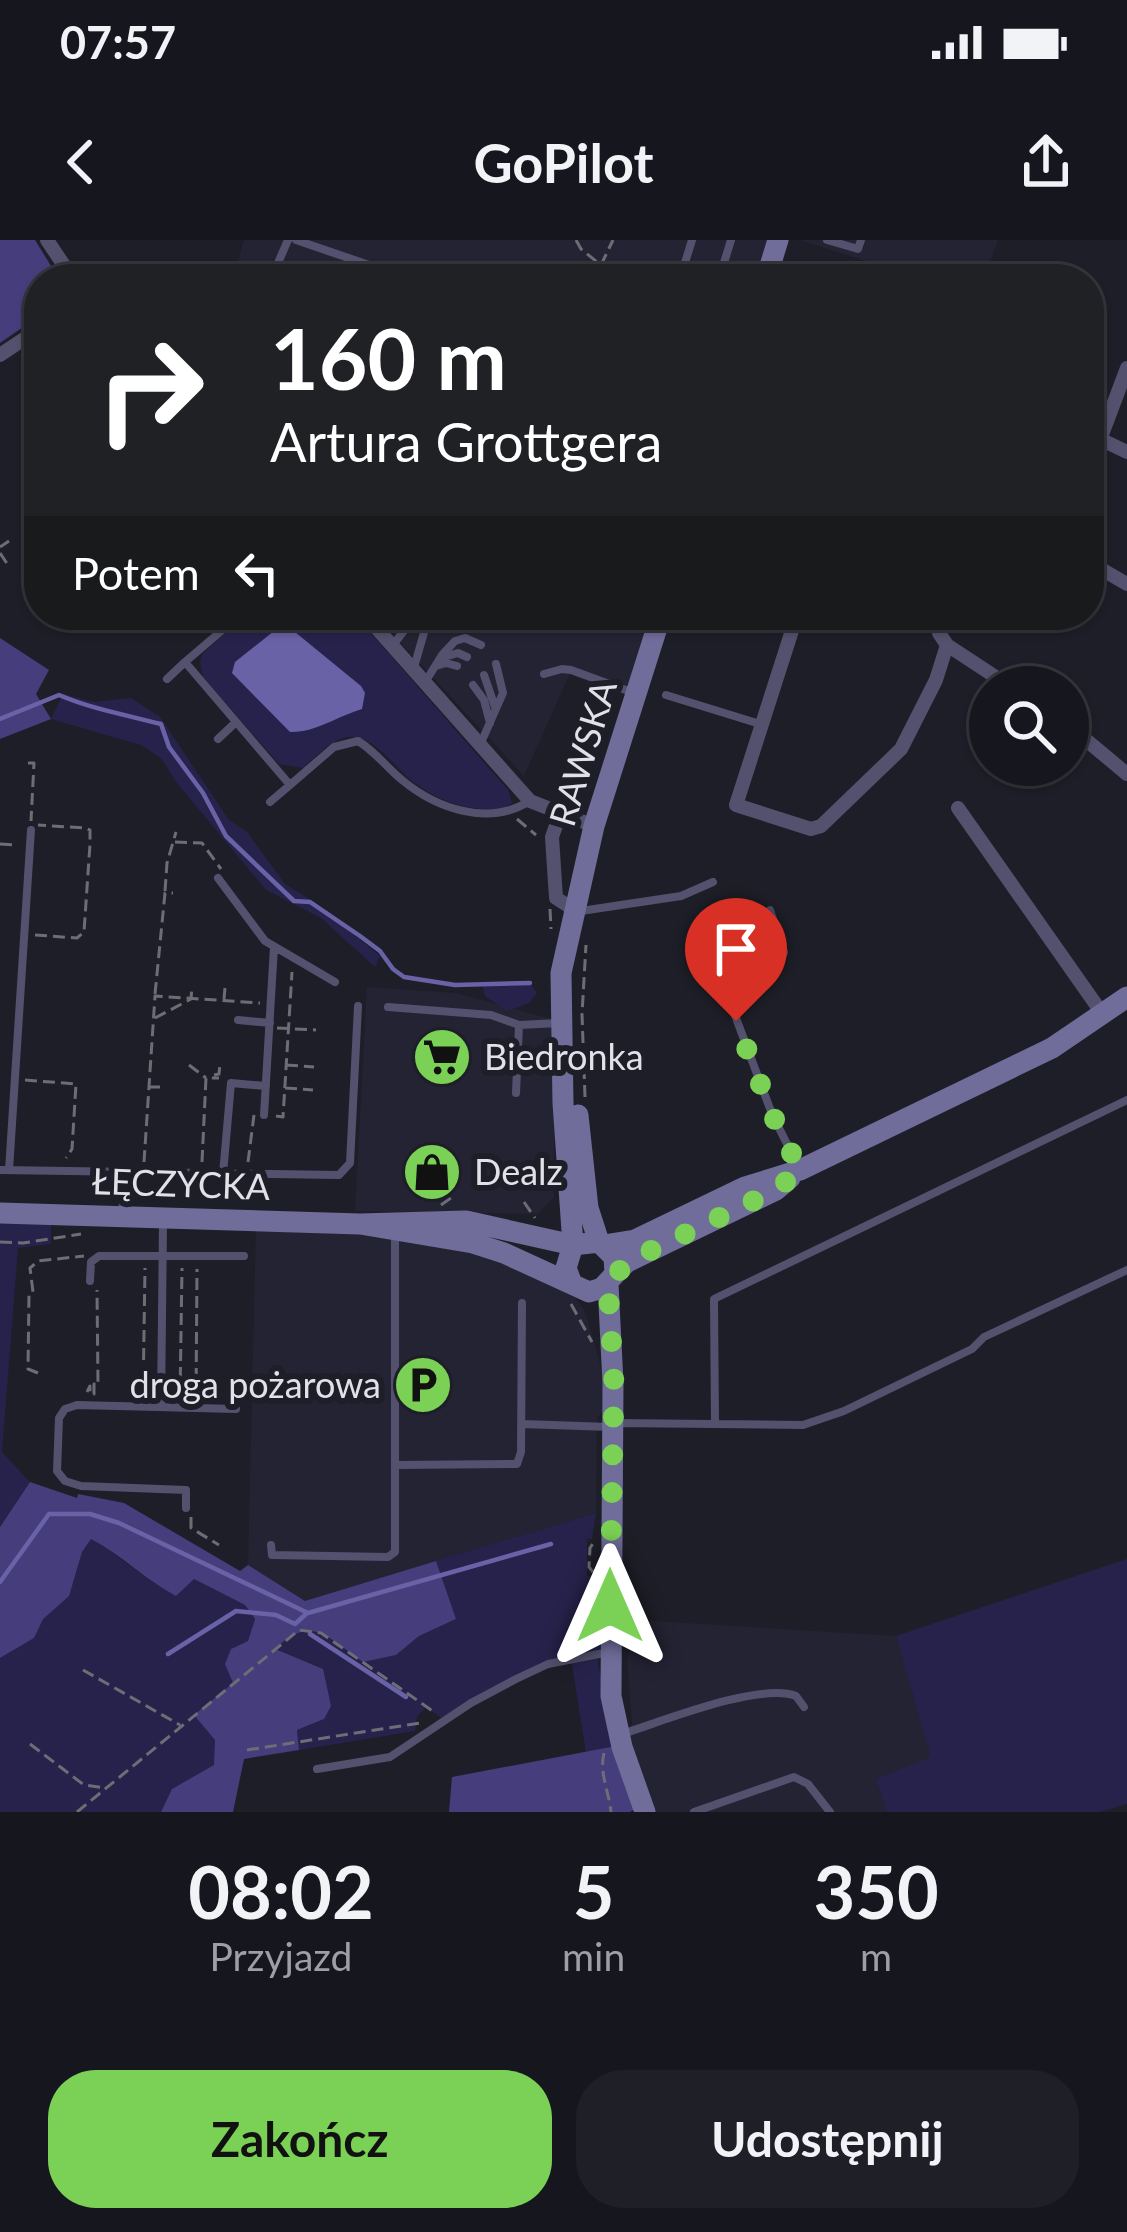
<!DOCTYPE html>
<html lang="pl">
<meta charset="utf-8">
<style>
body{margin:0;font-family:Lato,sans-serif;background:#1f1f27;color:#f1f3f6;height:100vh;display:flex;flex-direction:column;font-size:45px;white-space:nowrap}
*{box-sizing:border-box;margin:0}
p{font-size:39px;color:#9e9fa4}
.icon{flex:none;width:66px;height:66px;fill:none;stroke:currentColor;stroke-width:2;stroke-linecap:round;stroke-linejoin:round}
.map{position:relative;height:1572px;overflow:hidden}
.sheet{display:flex;flex-direction:column;background:#16161e;flex:1}
.sheet>*{flex:none}
.guide{position:absolute;left:24px;top:24px;width:1080px;height:366px;border-radius:48px;box-shadow:0 3px 9px #0004,0 0 0 3px #35353c;background:#202124;color:#fff;overflow:hidden}
.fabs{position:absolute;left:969px;top:426px;display:grid;gap:24px}
.fabs a{display:grid;place-items:center;width:120px;height:120px;border-radius:50%;background:#16161e;box-shadow:0 3px 9px #0004,0 0 0 3px #35353c;font-size:60px}
.pin{position:absolute;display:grid;place-items:center;width:102px;height:102px;color:#fff;margin:-123px -51px;border-radius:50% 50% 50% 0;rotate:-45deg;box-shadow:0 0 12px #0007}
.pin .icon{rotate:45deg}
.me{position:absolute;width:132px;margin:-66px;rotate:0deg;stroke-linejoin:round;filter:drop-shadow(0 0 9px #0008)}
.turn{display:flex;align-items:center;gap:42px;height:252px;padding:0 48px;font-size:54px}
.turn .icon{width:156px;height:156px;stroke-width:2.5}
.turn b{display:block;font-size:84px;line-height:102px}
.then{display:flex;align-items:center;height:114px;padding:0 48px;background:#0003;gap:24px;font-size:45px}
.eta{display:flex;justify-content:space-evenly;align-items:center;height:204px;text-align:center}
.eta b{font-size:72px;font-weight:700;line-height:84px}
.primary-button{display:flex;gap:24px;margin-top:auto;padding:24px 48px}
.primary-button a{flex:1;height:138px;border-radius:48px;background:#7bd155;color:#111;font-size:48px;font-weight:700;line-height:138px;text-align:center}
.primary-button a+a{background:#1f1f27;color:#f1f3f6}
.status{display:flex;justify-content:space-between;align-items:center;height:84px;padding:0 60px;background:#16161e;direction:ltr}
.status svg{height:33px;fill:currentColor}
header{display:flex;justify-content:space-between;align-items:center;height:156px;padding:0 48px;background:#16161e;font-size:54px;font-weight:700}
.map>svg:first-child{display:block}
.built{fill:#242333}
.green{fill:#27224b}
.forest{fill:#463d7d}
.water{fill:#6962a6}
.lines{fill:none;stroke-linecap:round;stroke-linejoin:round}
.stream{stroke:#6962a6;stroke-width:4.5}
.path{stroke:#6d6d76;stroke-width:3;stroke-dasharray:12 6;stroke-linecap:butt}
.lane{stroke:#53516e;stroke-width:8}
.street{stroke:#53516e;stroke-width:14}
.secondary{stroke:#706d9b;stroke-width:21}
.route{stroke:#7bd155;stroke-width:21;stroke-dasharray:0 37.8}
.labels{text-anchor:middle;stroke-width:12;stroke-linejoin:round;paint-order:stroke}
.street-label{font-size:36px;fill:#e1e1e9;stroke:#1e1e28}
.poi-label{font-size:36px;fill:#e1e1e9;stroke:#1e1e28;text-anchor:start}
</style>
<div class="status"><b>07:57</b><svg viewBox="0 0 49 12"><path d="M0 12V9h3v3zM5 12V6h3v6zM10 12V3h3v9zM15 12V0h3v12zM26 1h20v11H26zM47 4h2v5h-2z"/></svg></div>
<header><svg class="icon" aria-label="back" viewBox="0 0 24 24"><path d="M15 5l-7 7 7 7"/></svg>GoPilot<svg class="icon" aria-label="share" viewBox="0 0 24 24"><path d="M12 15V3M7 8l5-5 5 5M5 13v7h14v-7"/></svg></header>
<div class="map">
<svg width="1127" height="1572" viewBox="0 0 1127 1572">
<rect width="100%" height="100%" fill="#1e1e28"/>
<!-- built -->
<path class="built" d="M244,0H770L758,39H356L328,30L325,39H233Z
M800,0H998L984,39H922Z
M375,375H653L628,451L571,431L524,536Z
M367,747L456,753L555,780L554,957L538,974L355,971Z
M256,987L363,990L475,1008L571,1052L585,1071L600,1124L604,1156L603,1170L597,1178L596,1273L305,1361L248,1325Z
M640,1380L896,1396L932,1518L876,1539L887,1572H651L627,1499L632,1484L627,1419Z"/>
<!-- green -->
<path class="green" d="M247,375H355L508,550L512,563C502,570 497,569 486,569C461,569 435,558 416,544C396,530 375,494 348,497C331,499 316,517 303,528L279,524L203,437L200,421L203,413Z
M63,454L94,462L131,458L160,477L229,580L247,592L285,644L316,663L380,716L375,727L321,678L266,650L177,543L161,518L141,505L51,479Z
M530,743L537,753L529,763L507,771L485,756L482,745Z
M0,980L51,981V1004L18,1008L2,1212L30,1242L0,1287Z
M596,1273L592,1299H587V1336L597,1337L603,1370L598,1424L616,1506L586,1513L571,1419L548,1424L445,1481L427,1467L417,1476L415,1491L299,1510L297,1490L324,1479L323,1429L274,1409C315,1374 325,1396 363,1421L396,1415L419,1396L456,1379L436,1321Z
M91,1299C121,1316 145,1340 175,1355L194,1339L245,1365L255,1379L248,1401L231,1409L226,1424L233,1443L215,1500V1526L172,1549L161,1572H0V1418L34,1398L42,1379L68,1356L82,1312Z
M1127,1319V1564L1100,1572H887L876,1539L931,1517L896,1396Z"/>
<!-- forest -->
<path class="forest" d="M0,0H35L59,39H39V76L0,103Z
M0,398L49,430L36,454L51,479L0,499Z
M30,1242L77,1258L78,1254L124,1263L240,1331L248,1325L305,1361L436,1321L456,1379L419,1396L396,1415L363,1422C328,1398 312,1373 275,1409L323,1429L331,1466L324,1479L297,1490L299,1510L244,1519L233,1572H161L172,1549L214,1525L215,1500L194,1475L233,1443L225,1424L231,1409L248,1401L255,1379L245,1365L194,1339L176,1356C145,1340 122,1315 91,1299L82,1312L69,1356L43,1379L34,1398L0,1418V1287Z
M616,1506L637,1568L630,1572H449L452,1537Z"/>
<!-- water -->
<path class="water" d="M284,383L361,446L365,453L362,469C338,476 315,493 290,492L232,433L235,422Z"/>
<g class="lines">
<!-- stream -->
<path class="stream" d="M0,479L59,455C92,469 126,475 161,484L169,507L203,553L226,596L294,661L310,662L360,696L380,711L393,729L404,737L455,745L530,743
M0,1342L49,1274H90L119,1283L308,1373L551,1304
M310,1394L406,1457
M168,1414L236,1371L276,1375L295,1384L306,1374"/>
<!-- path -->
<path class="path" d="M576,0L581,9L618,39
M601,25L613,0
M0,307L9,301
M0,313L10,328
M28,523H34L31,581
M517,579L536,595
M175,602L202,603L221,629
M0,604L17,605
M165,651L167,623L176,592
M550,669L551,689
M35,695L77,698L84,692L90,604V590L85,588L38,585
M155,754L165,653H173
M224,759L225,748
M155,778L191,759L192,746
M277,788L316,790
M189,825L206,838
M286,825L314,827
M214,835L219,834L220,823
M25,840L76,844L72,909L66,918
M150,847H160
M285,848L313,850
M585,857L582,774L586,705
M276,876L283,877L292,732
M144,922L155,756L260,763
M202,922L206,838H219
M248,922L254,875
M524,962L535,978
M441,965L451,958
M0,1002L23,1003L81,994
M571,1064L592,1102
M38,1133L28,1129L29,1055L33,1052L30,1028L38,1021L84,1016
M87,1152L90,1146V1154H94V1144L98,1145L97,1050
M143,1156L145,1028
M180,1157L182,1028
M196,1158L197,1029
M191,1277V1288L219,1305
M593,1332L589,1327L590,1308L594,1302
M83,1430L180,1485
M30,1504L84,1545L106,1548
M247,1510L420,1483
M604,1513C599,1533 609,1552 611,1572
M77,1572L299,1390L321,1393L434,1472"/>
<!-- lane -->
<path class="lane" d="M296,0L372,26
M827,0L858,9L861,0
M271,39L288,0
M680,39L692,0
M719,39L731,0
M240,375L185,422L290,545L334,507L358,501C376,512 387,528 402,540C437,569 488,586 528,562
M393,405L416,375
M441,418L458,413L467,417
M436,426L446,423L457,426
M413,431L429,375
M544,434L562,429L571,430L634,453
M484,435L495,467
M167,439L185,422
M424,444L442,415L455,401L465,398L481,405
M473,445L484,460L490,483
M666,455L760,484
M218,499L236,482
M480,505L503,453L496,424
M270,562L290,545
M218,638L265,701L335,742
M770,670L784,712L782,717L724,746L772,874L799,928
M581,671L681,656L713,642
M388,767L491,775L519,785L559,783
M238,780L270,783
M516,853L519,785
M264,875L274,707
M0,930L339,935L350,923L358,766
M9,930L31,590
M223,934L231,843L266,846
M122,975L125,934
M90,1041L91,1022L99,1016H244
M161,1167L163,983
M613,1183L803,1185L844,1171L972,1109L984,1097L1127,1030
M522,1184L610,1187
M715,1184L714,1059L1127,860
M395,1225L517,1224L521,1212L522,1063
M186,1268V1250L81,1246L65,1241L57,1231L59,1178L65,1169L77,1165L236,1169
M271,1305L272,1315L388,1317L395,1312V993
M625,1493C663,1481 760,1442 796,1456L804,1467
M317,1529L390,1517L471,1463L516,1439L548,1424L609,1412
M694,1572L794,1537L808,1544L830,1572"/>
<!-- street -->
<path class="street" d="M47,0L73,39
M0,115L39,89
M1100,199L1127,212
M1089,229L1127,128
M1089,322L1127,344
M365,375L530,561L594,586
M797,375L736,565L811,589L821,586L901,509L936,440L947,405L939,393L942,375
M947,405L1011,447
M1068,485L1127,534
M958,568L1104,776
M560,574L552,597L556,658L576,671"/>
<!-- secondary -->
<path class="secondary" d="M766,39L778,0
M578,875L588,968L599,1002
M0,973L360,984L466,981L573,1005L599,1002L614,1017L615,1034L602,1048L589,1052L504,1013L473,1003L360,984
M604,1005L635,1000L745,947L800,930L1052,808L1127,757
M615,1034L627,1022L776,950L790,938
M572,1044L566,1028L573,1005L563,863L561,733L594,586L661,375
M608,1044L613,1143L611,1456L622,1507L645,1572"/>
</g>
<g class="lines">
<!-- route -->
<path class="route" d="M610,1366L614,1143L608,1044L627,1022L776,950L800,930L772,874L736,781"/>
</g>
<!-- icons -->
<defs>
<symbol id="supermarket-disc" viewBox="-11 -11 22 22"><circle r="9.5" fill="#7bd155" stroke="#1e1e28"/><path d="M-6-5.5h2.5l.6 2H6L4.5 2H-2.5L-4.4-4H-6ZM-1.5 3.2a1.3 1.3 0 1 0 .1 0ZM3 3.2a1.3 1.3 0 1 0 .1 0Z" fill="#111"/></symbol>
<symbol id="shop-disc" viewBox="-11 -11 22 22"><circle r="9.5" fill="#7bd155" stroke="#1e1e28"/><path d="M-5-2.5h2.3a2.7 3.5 0 0 1 5.4 0H5L5.5 6h-11ZM-1.5-2.5h3a1.5 2.3 0 0 0-3 0Z" fill="#111"/></symbol>
<symbol id="parking-disc" viewBox="-11 -11 22 22"><circle r="9.5" fill="#7bd155" stroke="#1e1e28"/><path d="M-3.5-5.5H1a3.5 3.5 0 0 1 0 7H-1V5.5H-3.5ZM-1-3.4V-.6H.8a1.4 1.4 0 0 0 0-2.8Z" fill="#111"/></symbol>
</defs>
<g fill-rule="evenodd">
<use href="#supermarket-disc" x="409" y="784" width="66" height="66"/>
<use href="#shop-disc" x="399" y="899" width="66" height="66"/>
<use href="#parking-disc" x="390" y="1112" width="66" height="66"/>
</g>
<g class="labels">
<!-- street labels -->
<g class="street-label">
<text transform="translate(583 513) rotate(-73)" y="13">RAWSKA</text>
<text transform="translate(181 944) rotate(2)" y="13">ŁĘCZYCKA</text>
</g>
<!-- poi labels -->
<g class="poi-label">
<text x="484" y="830">Biedronka</text>
<text x="474" y="945">Dealz</text>
<text x="381" y="1158" text-anchor="end">droga pożarowa</text>
</g>
</g>
</svg>
<div class="fabs">
<a><svg class="icon" aria-label="search" viewBox="0 0 24 24"><circle cx="10" cy="10" r="6"/><path d="M15 15l6 6"/></svg></a>
</div>
<div class="pin" style="left:736px;top:781px;background:#d93025"><svg class="icon" aria-label="arrive" viewBox="0 0 24 24"><path d="M6 21V4h12l-3 4 3 4H6"/></svg></div>
<svg class="me" style="left:610px;top:1366px" viewBox="-20 -20 40 40"><path d="M0-17L14 15 0 8-14 15z" fill="#7bd155" stroke="#fff" stroke-width="4"/></svg>
<div class="guide">
<div class="turn"><svg class="icon" aria-label="right" viewBox="0 0 24 24"><path d="M7 20v-9h11M14 6l5 5-5 5"/></svg><div><b>160 m</b>Artura Grottgera</div></div>
<div class="then">Potem<svg class="icon" aria-label="left" viewBox="0 0 24 24"><path d="M17 20v-9H6M10 6l-5 5 5 5"/></svg></div>
</div>
</div>
<section class="sheet">
<div class="eta">
<div><b>08:02</b><p>Przyjazd</p></div>
<div><b>5</b><p>min</p></div>
<div><b>350</b><p>m</p></div>
</div>
<div class="primary-button"><a>Zakończ</a><a>Udostępnij</a></div>
</section>
